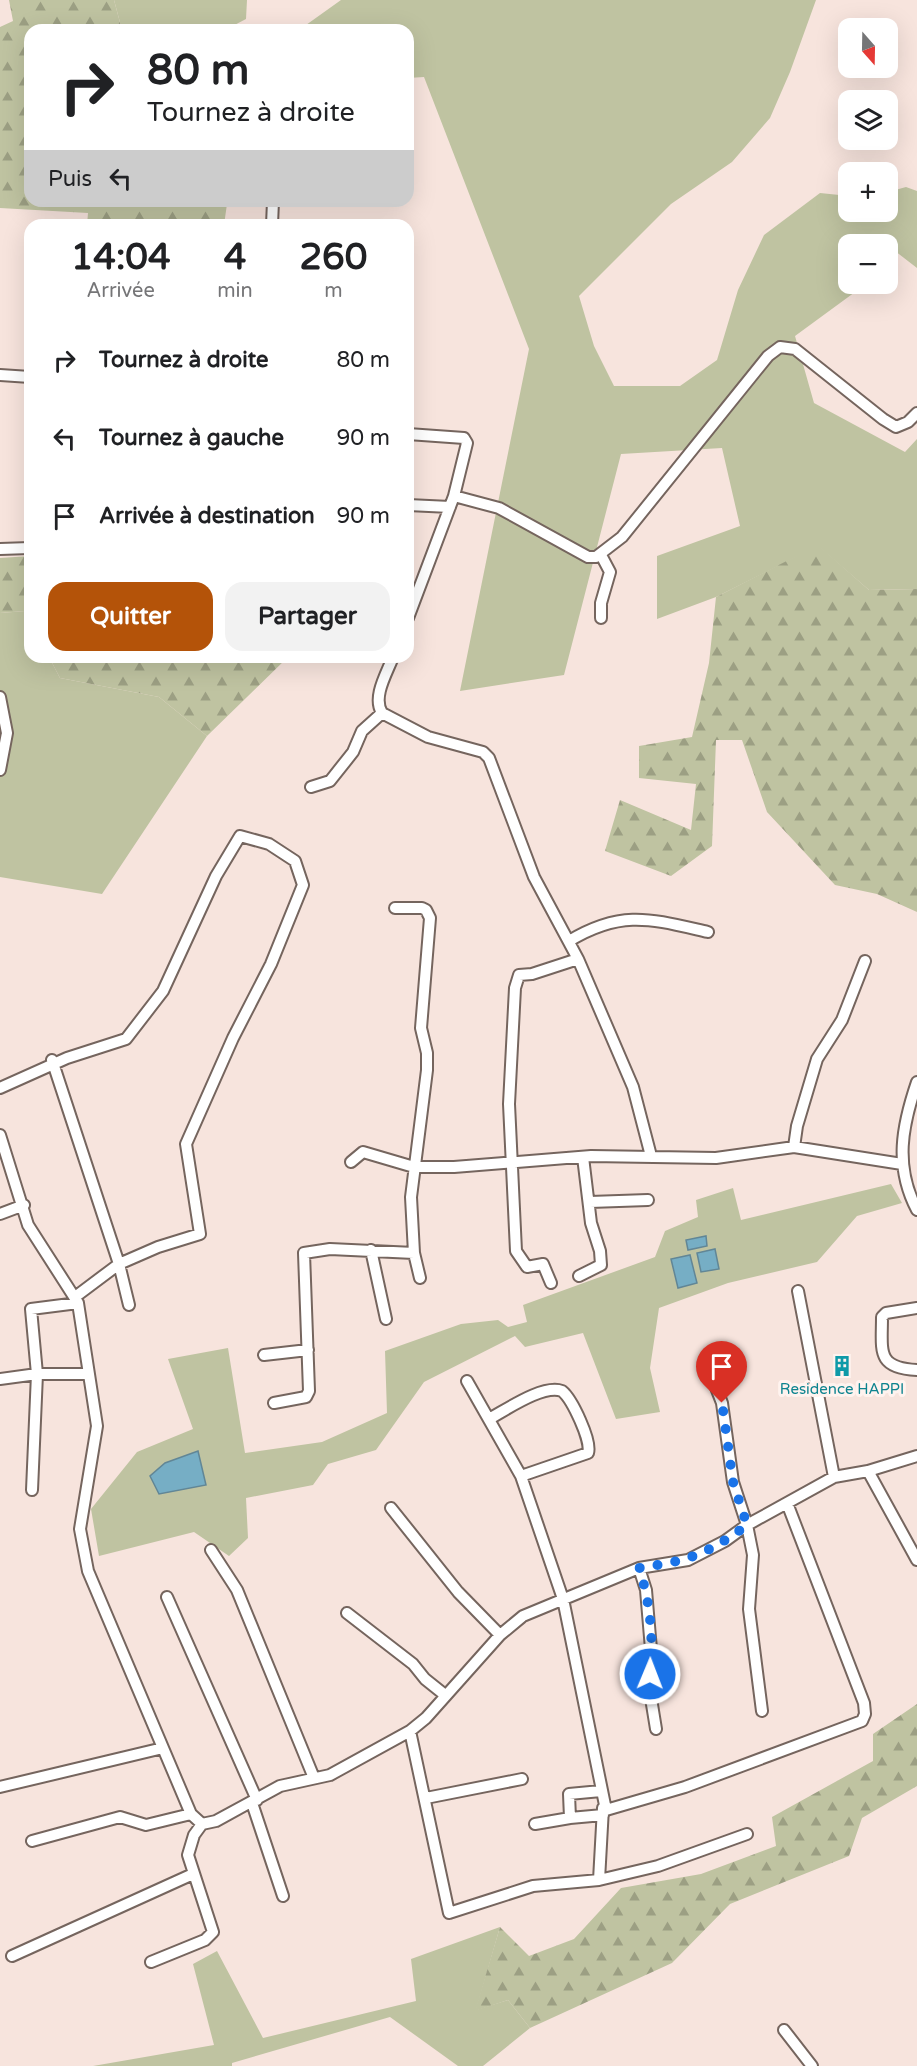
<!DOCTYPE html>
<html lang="fr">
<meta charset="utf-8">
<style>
body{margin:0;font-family:"Varela Round",sans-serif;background:#f2f2f2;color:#202124;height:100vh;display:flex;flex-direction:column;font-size:22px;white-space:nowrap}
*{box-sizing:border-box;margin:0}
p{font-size:20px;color:#757577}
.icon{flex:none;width:33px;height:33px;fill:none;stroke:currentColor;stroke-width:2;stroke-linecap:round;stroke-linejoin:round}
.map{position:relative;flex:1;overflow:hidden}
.details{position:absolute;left:24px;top:219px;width:390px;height:444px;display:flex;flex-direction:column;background:#fff;border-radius:18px;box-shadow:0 6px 24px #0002}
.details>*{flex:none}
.top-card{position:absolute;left:24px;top:24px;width:390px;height:183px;border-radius:18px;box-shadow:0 6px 24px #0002;background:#fff;color:#202124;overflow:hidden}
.needle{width:39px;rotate:160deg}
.tools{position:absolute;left:838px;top:18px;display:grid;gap:12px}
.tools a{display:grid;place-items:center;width:60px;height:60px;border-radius:12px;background:#fff;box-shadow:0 6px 24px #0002;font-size:30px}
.pin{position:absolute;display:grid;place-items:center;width:51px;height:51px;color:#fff;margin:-62px -26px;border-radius:50% 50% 50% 0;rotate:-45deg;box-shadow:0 0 6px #0007}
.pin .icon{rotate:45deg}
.me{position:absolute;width:66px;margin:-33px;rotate:1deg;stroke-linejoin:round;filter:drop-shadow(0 0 4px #0008)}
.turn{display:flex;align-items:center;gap:21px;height:126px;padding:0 24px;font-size:27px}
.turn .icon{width:78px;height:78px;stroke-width:2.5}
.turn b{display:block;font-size:42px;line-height:51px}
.then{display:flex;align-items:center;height:57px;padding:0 24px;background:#0003;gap:12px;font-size:22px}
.eta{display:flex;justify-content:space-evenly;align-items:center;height:102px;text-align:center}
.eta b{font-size:36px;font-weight:700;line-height:42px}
.primary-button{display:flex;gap:12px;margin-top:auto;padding:12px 24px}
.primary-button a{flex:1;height:69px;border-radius:18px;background:#b45309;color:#fff;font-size:24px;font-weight:700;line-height:69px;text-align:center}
.primary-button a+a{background:#f2f2f2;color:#202124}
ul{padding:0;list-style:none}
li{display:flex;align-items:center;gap:18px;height:78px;padding:0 24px}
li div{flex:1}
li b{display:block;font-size:22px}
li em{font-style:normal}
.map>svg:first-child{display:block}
.green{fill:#bfc3a1}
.forest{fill:url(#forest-firs)}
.water{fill:#76aec5;stroke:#618696;stroke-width:1.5}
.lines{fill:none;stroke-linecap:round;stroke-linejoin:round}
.street-casing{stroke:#75655e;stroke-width:14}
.street{stroke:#fff;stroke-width:10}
.route{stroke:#1a73e8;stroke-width:10;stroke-dasharray:0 18}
.labels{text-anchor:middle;stroke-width:6;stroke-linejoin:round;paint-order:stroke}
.culture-label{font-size:15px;fill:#0d838f;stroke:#fff3ef}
</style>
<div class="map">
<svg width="917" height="2066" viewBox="0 0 917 2066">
<defs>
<pattern id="forest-firs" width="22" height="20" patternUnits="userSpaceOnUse" patternTransform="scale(1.5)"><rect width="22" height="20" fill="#bfc3a1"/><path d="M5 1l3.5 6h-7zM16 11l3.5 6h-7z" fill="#9c9f83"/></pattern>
</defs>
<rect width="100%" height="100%" fill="#f7e4dd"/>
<!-- green -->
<path class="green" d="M114,0H247L246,19L225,30H122Z
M341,0H816L790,72L770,118L732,162L671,204L579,296L594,346L614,386H680L717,360L738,290L764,235L820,193L849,196V212H888V192L906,187L917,191V268L895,251L888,262V244H849V284H866L795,336L814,403L905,452L917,439V589L869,590L818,546L716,597L657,619V556L740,526L722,448L621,454L564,675L460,691L529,349L424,77L408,78V30H299Z
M25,611L30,621V657H49L60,678L159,697L207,736L102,894L0,877V613Z
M891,1184L902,1203L857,1216L817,1262L728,1283L659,1308L650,1368L660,1412L616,1419L583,1333L525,1347L515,1336L424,1382L376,1450L328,1464L313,1485L246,1498L248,1538L229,1556L194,1532L99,1556L91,1509L137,1452L193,1429L168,1359L228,1348L245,1453L322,1442L387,1413L385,1351L461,1324L498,1320L508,1327L527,1322L523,1305L655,1257L665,1231L698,1217L696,1200L733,1188L741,1220Z
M500,1927L476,2010L508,2000L530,2028L483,2066H458L390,2017L232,2063V2066H93L214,2045L193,1964L217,1951L263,2038L416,2001L411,1959Z"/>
<!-- forest -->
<path class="forest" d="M9,0H114L122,30H30V201H222L227,204L224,225H87L88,213L0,208V27L13,21Z
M818,545L869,590L917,589V912L877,894L835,885L767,812L742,740H716L712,846L671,876L605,851L620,800L691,830L696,784L639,778V746L692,737L709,663L716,597Z
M30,556V621L25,611L0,613V558Z
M49,657H288L207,736L159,697L60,678Z
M917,1704V1786L862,1818L849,1856L730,1904L672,1963L530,2028L508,2000L475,2011L500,1927L529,1956L574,1939L621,1888L701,1874L776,1846L772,1817L873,1761V1734Z"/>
<!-- water -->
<path class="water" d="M706,1236L707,1246L688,1250L686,1240Z
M715,1249L719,1269L701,1272L697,1253Z
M690,1255L697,1283L678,1288L671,1259Z
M198,1451L206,1485L159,1494L150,1476L165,1463Z"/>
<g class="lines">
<defs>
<path id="street" d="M272,225L273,201
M0,375L30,377
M408,434L464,438L467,443L454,496L408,618
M454,496L499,508L588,557H596L622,537L768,356L780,347L795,349L883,419L896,427L908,422L917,413
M408,505L450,507
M0,549L30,548
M601,555L610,572L601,603V618
M393,657C387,673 372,697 382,713L428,737L483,752L489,758L534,877L578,959L633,1087L651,1156
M0,697L7,733L0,770
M311,787L330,781L353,752L362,731L382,713
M395,908H422L426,910L430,918L421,1028L427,1053V1070L411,1197L414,1253L420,1278
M569,941C622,909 651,919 708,932
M52,1060L119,1264L129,1305
M917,1082C902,1126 894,1166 917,1210
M0,1088L67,1058L126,1039L163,991L216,876L240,836L269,844L295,861L303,885L271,964L233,1038L186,1144L200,1234L158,1247L119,1264L79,1294
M0,1135L28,1225L78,1303L97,1426L80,1529L88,1571L191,1814L202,1824L216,1821L280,1786L330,1775L410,1731L426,1718L500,1635L523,1616L639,1568L688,1560L725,1541L747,1525L834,1477L868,1471L917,1456
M794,1147L797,1126L817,1059L842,1020L865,961
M351,1162L363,1152L414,1167H454L591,1156L716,1158L794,1147L902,1164
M590,1202L648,1200
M0,1214L24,1205
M371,1250L386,1319
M579,1276L601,1265L600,1251L591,1223L583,1157
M551,1283L543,1264L527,1267L516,1251L509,1104L515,988L519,975L532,974L578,959
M798,1291L834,1477
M78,1303L31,1309L37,1374H89
M917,1308L886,1313L882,1317C882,1351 876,1368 917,1370
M264,1355L308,1350
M706,1362L722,1403L733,1482L747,1525L753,1555L749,1609L762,1711
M0,1379L37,1374L32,1490
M467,1381L521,1476L563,1599L606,1810L685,1787L862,1721L865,1714L864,1703L787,1503
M274,1403L306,1397L309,1391L304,1253L330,1249L414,1253
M489,1419C506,1410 543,1384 562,1391C572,1399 592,1441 588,1453L521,1476
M868,1471L917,1560
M391,1508L458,1592L500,1635
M211,1550L237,1590L314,1778
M639,1568L646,1590L652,1661L649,1686L656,1729
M167,1597L257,1800
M347,1613L413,1664L425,1679L445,1695
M410,1731L449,1913L533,1886L599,1880L658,1866L747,1834
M0,1787L163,1748
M601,1791L569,1794L570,1818L603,1815
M426,1798L522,1779
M252,1803L283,1896
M535,1824L570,1818
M32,1841L120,1817L146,1825L191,1814
M599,1880L603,1808
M12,1956L193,1874
M151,1962L205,1940L213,1932L188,1855L194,1835L202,1824
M784,2030L812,2066"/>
</defs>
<!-- street casing -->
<use href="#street" class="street-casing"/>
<!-- street -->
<use href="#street" class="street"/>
</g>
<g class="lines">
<!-- route -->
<path class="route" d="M650,1674C654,1639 650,1601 639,1568C688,1561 708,1554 747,1525L733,1482L722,1403"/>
</g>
<!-- icons -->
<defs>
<symbol id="building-bare" viewBox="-9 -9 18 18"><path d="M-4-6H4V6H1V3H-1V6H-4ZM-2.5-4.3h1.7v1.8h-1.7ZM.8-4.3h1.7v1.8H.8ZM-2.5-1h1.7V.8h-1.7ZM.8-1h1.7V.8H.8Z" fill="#0f9aa8" stroke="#fff3ef" stroke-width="2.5" paint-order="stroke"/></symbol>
</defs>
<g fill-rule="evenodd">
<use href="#building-bare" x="827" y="1351" width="30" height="30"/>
</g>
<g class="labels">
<!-- culture labels -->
<g class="culture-label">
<text x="842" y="1394">Residence HAPPI</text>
</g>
</g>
</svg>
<div class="tools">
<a><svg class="needle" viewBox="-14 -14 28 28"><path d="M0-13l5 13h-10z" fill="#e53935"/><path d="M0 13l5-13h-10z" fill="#757577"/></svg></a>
<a><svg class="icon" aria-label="layers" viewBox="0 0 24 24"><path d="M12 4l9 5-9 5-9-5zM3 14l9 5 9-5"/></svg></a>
<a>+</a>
<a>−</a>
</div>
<div class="pin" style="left:722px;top:1403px;background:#d93025"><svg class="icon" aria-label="arrive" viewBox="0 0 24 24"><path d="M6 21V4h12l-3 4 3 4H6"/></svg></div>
<svg class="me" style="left:650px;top:1674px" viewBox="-20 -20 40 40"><circle r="17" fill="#1a73e8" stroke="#fff" stroke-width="3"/><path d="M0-11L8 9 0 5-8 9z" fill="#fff"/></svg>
<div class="top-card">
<div class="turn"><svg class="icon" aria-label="right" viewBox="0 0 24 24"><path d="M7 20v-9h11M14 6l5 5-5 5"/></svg><div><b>80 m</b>Tournez à droite</div></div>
<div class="then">Puis<svg class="icon" aria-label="left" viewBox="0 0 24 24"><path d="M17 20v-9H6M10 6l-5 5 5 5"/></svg></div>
</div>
<section class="details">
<div class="eta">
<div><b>14:04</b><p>Arrivée</p></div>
<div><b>4</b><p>min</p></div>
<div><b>260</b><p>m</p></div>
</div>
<ul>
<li><svg class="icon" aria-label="right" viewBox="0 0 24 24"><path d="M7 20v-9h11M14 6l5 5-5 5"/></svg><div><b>Tournez à droite</b></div><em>80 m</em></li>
<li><svg class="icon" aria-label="left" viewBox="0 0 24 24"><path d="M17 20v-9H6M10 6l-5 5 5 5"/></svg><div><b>Tournez à gauche</b></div><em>90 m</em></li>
<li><svg class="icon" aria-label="arrive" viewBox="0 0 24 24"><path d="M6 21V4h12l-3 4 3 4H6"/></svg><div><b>Arrivée à destination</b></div><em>90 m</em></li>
</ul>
<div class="primary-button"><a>Quitter</a><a>Partager</a></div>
</section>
</div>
